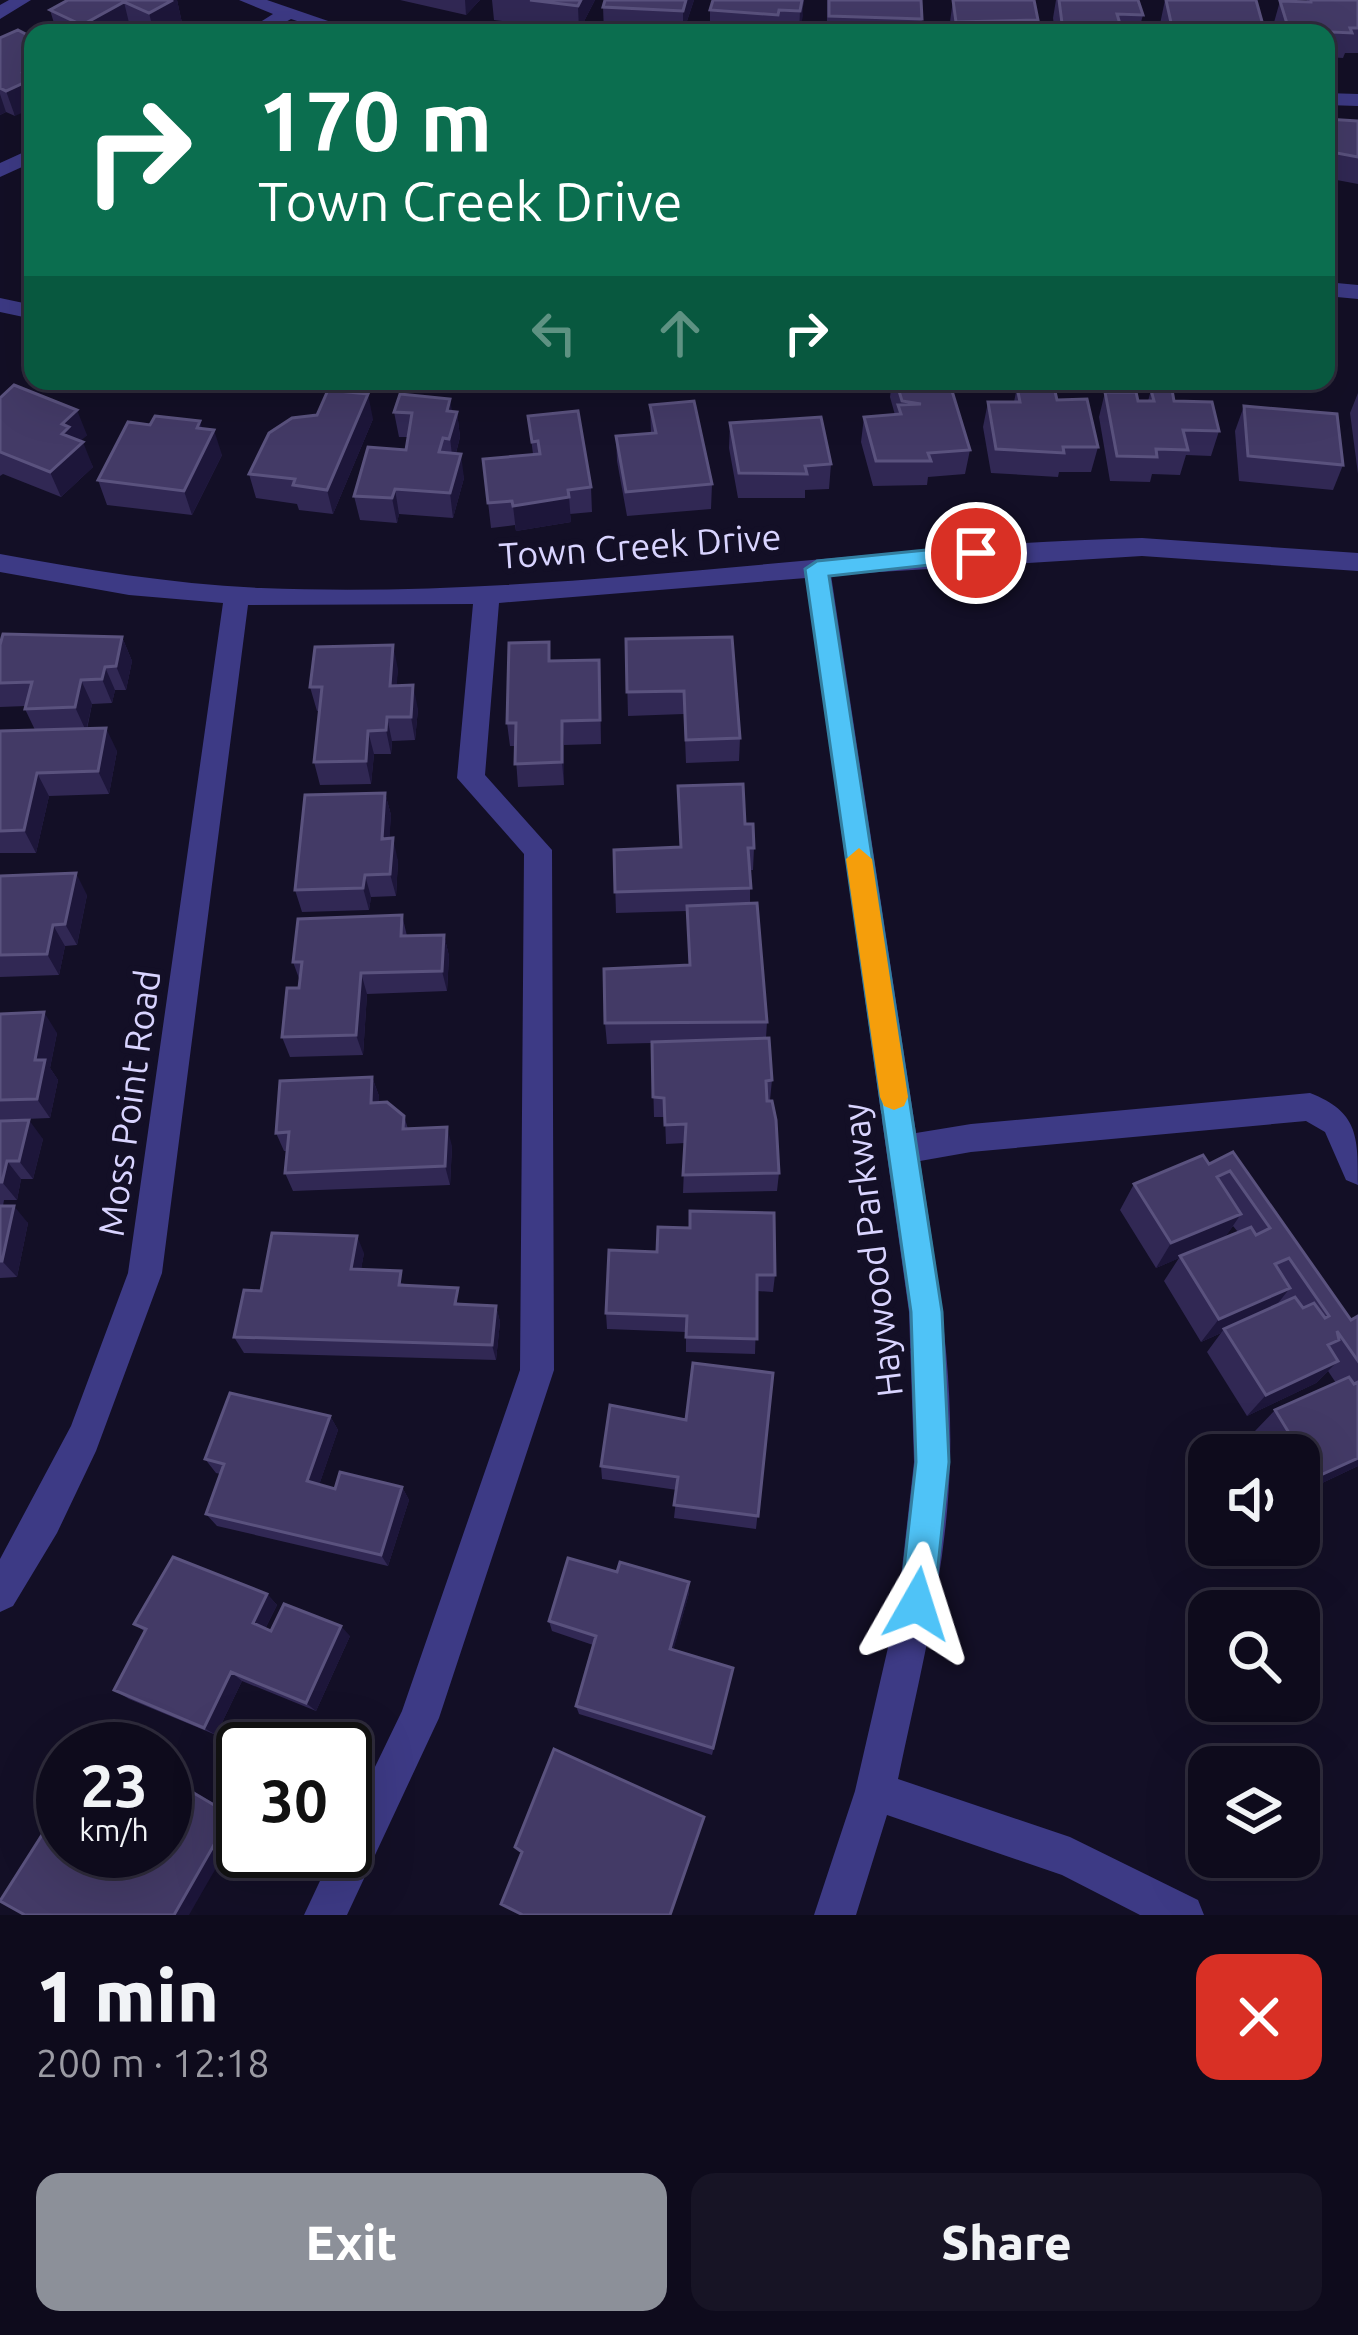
<!DOCTYPE html>
<meta charset="utf-8">
<style>
body{margin:0;font-family:Ubuntu,sans-serif;background:#171425;color:#f1f3f6;height:100vh;display:flex;flex-direction:column;font-size:45px;white-space:nowrap}
*{box-sizing:border-box;margin:0}
p{font-size:39px;color:#9b9ba3}
.icon{flex:none;width:66px;height:66px;fill:none;stroke:currentColor;stroke-width:2;stroke-linecap:round;stroke-linejoin:round}
.map{position:relative;height:1915px;overflow:hidden}
.sheet{display:flex;flex-direction:column;background:#0e0b1c;flex:1}
.sheet>*{flex:none}
.hud{position:absolute;left:24px;top:24px;width:1311px;height:366px;border-radius:24px;box-shadow:0 12px 48px #0002,0 0 0 3px #2e2b3b;background:#0b6e4f;color:#fff;overflow:hidden}
.fabs{position:absolute;left:1188px;top:1434px;display:grid;gap:24px}
.fabs a{display:grid;place-items:center;width:132px;height:132px;border-radius:24px;background:#0e0b1c;box-shadow:0 12px 48px #0002,0 0 0 3px #2e2b3b;font-size:60px}
.speed{position:absolute;left:36px;top:1722px;display:flex;gap:24px;font-size:60px;font-weight:700;text-align:center}
.speed>*{display:grid;place-content:center;width:156px;height:156px;border-radius:50%;background:#0e0b1c;box-shadow:0 12px 48px #0002,0 0 0 3px #2e2b3b;line-height:1}
.speed small{font-size:30px;font-weight:400}
.speed .limit{border:6px solid #111;border-radius:18px;background:#fff;color:#111}
.pin{position:absolute;display:grid;place-items:center;width:102px;height:102px;color:#fff;margin:-51px;border:6px solid #fff;border-radius:50%;box-shadow:0 3px 12px #0007}
.me{position:absolute;width:132px;margin:-66px;rotate:6deg;stroke-linejoin:round;filter:drop-shadow(0 0 9px #0008)}
.turn{display:flex;align-items:center;gap:42px;height:252px;padding:0 36px;font-size:54px}
.turn .icon{width:156px;height:156px;stroke-width:2.5}
.turn b{display:block;font-size:84px;line-height:102px}
.lanes{display:flex;align-items:center;height:114px;padding:0 36px;background:#0003;justify-content:center;gap:60px;direction:ltr}
.lanes .off{opacity:.35}
.round{display:grid;place-items:center;flex:none;width:126px;height:126px;border-radius:24px;background:#171425}
.summary{display:flex;align-items:center;justify-content:space-between;height:204px;padding:0 36px}
h1{font-size:72px;font-weight:800;line-height:90px}
.cta{display:flex;gap:24px;margin-top:auto;padding:24px 36px}
.cta a{flex:1;height:138px;border-radius:24px;background:#8c9099;color:#fff;font-size:48px;font-weight:800;line-height:138px;text-align:center}
.cta a+a{background:#171425;color:#f1f3f6}
.map>svg:first-child{display:block}
.lines{fill:none;stroke-linecap:round;stroke-linejoin:round}
.minor{fill:#3d3a85;fill-rule:evenodd}
.wall{fill:#312854;fill-rule:evenodd}
.shaded-wall{fill:#1d163a}
.building{fill:#433a66;stroke:#5a527e;stroke-width:3}
.route{fill:#4fc3f7;stroke:#337fa1;stroke-width:3}
.slow{fill:#f59e0b}
.labels{text-anchor:middle;stroke-width:12;stroke-linejoin:round;paint-order:stroke}
.street-label{font-size:36px;fill:#d9d4ff;stroke:#130f26}
</style>
<div class="map">
<svg width="1358" height="1915" viewBox="0 0 1358 1915">
<rect width="100%" height="100%" fill="#130f26"/>
<g class="lines">
<!-- minor -->
<path class="minor" d="M9,0H31L0,19V5Z
M239,0H267L363,33H334L291,19L266,33H243L273,14Z
M1326,93L1358,94V106L1326,105Z
M33,148V162L0,177V163Z
M1326,282L1358,285V299L1326,296Z
M0,298L33,305V319L0,312Z
M1142,538L1358,553V571L1142,556L831,575L916,1133L971,1124L1310,1093C1358,1112 1358,1135 1358,1185L1346,1180L1325,1132L1306,1121L971,1152L920,1161C935,1261 953,1361 950,1462C947,1570 920,1674 898,1779L1070,1837L1198,1900L1204,1915H1140L1062,1875L887,1815L856,1915H814L855,1791L898,1604L914,1462L909,1312L806,578L499,603L485,775L552,850L554,1370L439,1718L347,1915H304L334,1851H345V1829L402,1711L520,1370L524,854L457,778L473,604L248,605L162,1273L96,1451L57,1533L13,1606L0,1612V1559L71,1426L128,1273L223,603L129,595L0,572V554C87,570 173,584 261,588C555,600 848,545 1142,538Z"/>
</g>
<!-- wall -->
<path class="wall" d="M68,0H177L182,23L165,33H144L130,27L119,33H57L50,10Z
M400,0H480L466,15Z
M492,0H595L579,31L494,20Z
M605,0H694L683,33L604,32L603,7Z
M713,0H804L799,33H710V10Z
M827,0H921L922,19L920,33H827Z
M953,0L1038,20L1035,33H951L950,22Z
M1056,0H1138L1143,15L1138,33H1055L1053,18Z
M1165,0L1263,25L1261,33H1162L1160,24Z
M1307,0H1358V53H1345L1343,58L1326,57V33H1275L1273,26L1280,1L1306,2Z
M0,38L15,116L6,112L0,115Z
M1326,119L1358,121V184L1326,178Z
M892,381H949L970,450L965,474L928,477L927,485L873,486L861,442L864,417L895,415L890,397Z
M1017,387L1057,400L1098,447L1091,472H1059L1058,477L991,473L983,427L988,402H1014Z
M1151,390L1174,401L1219,431L1211,456L1186,455L1180,475L1152,474L1150,482L1110,481L1099,417L1105,392L1138,401H1148Z
M1358,393V474L1350,413Z
M0,398L87,435L80,441L93,467L61,497L3,474L0,476Z
M650,405L712,484L711,509L627,516L617,461L616,436L651,433Z
M1244,406L1343,465L1333,490L1239,481L1235,431Z
M394,412H457L460,437L456,453L464,478L453,518L399,514L397,523L360,520L354,496L406,450L408,437H399Z
M528,416L591,487L592,512L570,514L571,522L516,531L515,525L491,528L483,459L533,454Z
M373,419L333,514L299,510L297,504L256,498L249,474Z
M730,423L831,464L829,489L805,490V498H738L729,448Z
M202,428L222,455L192,515L107,505L98,480Z
M122,637L132,661L126,690H115L112,703L92,704L87,729L117,751L109,794L49,796L36,853H0V731L35,730L25,709L26,706L0,707V645Z
M626,639L740,738L739,761L686,763L684,714L628,716Z
M551,661L600,684L601,744L564,745V785L518,787L515,746H510L507,723Z
M398,669L396,686L418,709L415,740L392,741L391,754H374L371,784L320,785L314,762L320,711H317L310,687Z
M678,786L745,824L754,848L753,870H750V904L767,1022L766,1038L772,1080L770,1100H767L779,1173L777,1191L683,1193L685,1143L666,1144L665,1117H654L652,1043L607,1044L605,1023L689,965L687,911L616,913L614,850L680,847Z
M385,793L391,815L389,839L398,861L396,896L371,897L369,910L302,912L295,890Z
M0,876L87,895L77,945L65,946L59,975L0,977Z
M402,915L407,936L444,935L449,956L447,991L367,994L363,1055L290,1057L282,1037L299,988L300,981L293,962Z
M0,1014L57,1033L50,1068L58,1080L50,1118L0,1120Z
M372,1077L379,1096L378,1103L404,1116L408,1129L452,1146L450,1185L293,1191L285,1173L287,1151H284L276,1133Z
M0,1121L43,1139L33,1179H21L17,1200H4L3,1206L28,1223L17,1277L0,1278Z
M1233,1152L1351,1320L1358,1316V1466L1299,1494V1455H1270L1255,1431L1275,1410L1336,1383L1328,1371L1316,1383L1247,1416L1207,1352L1221,1333L1201,1342L1164,1281L1179,1258L1156,1268L1120,1210L1134,1184L1209,1164ZM1233,1226L1238,1232L1224,1238Z
M609,1250L775,1275L773,1292L757,1291L755,1354L686,1352V1332L607,1329L606,1313Z
M364,1253L361,1269L463,1304L496,1306L500,1322L496,1360L244,1353L234,1337L261,1291Z
M773,1373L756,1529L674,1518L677,1490L602,1479L601,1466Z
M330,1416L338,1430L319,1485L335,1489L402,1487L409,1500L388,1566L217,1526L206,1514L220,1474L216,1473L205,1459Z
M617,1572L689,1582V1593L673,1650L731,1677L712,1755L579,1714L576,1706L593,1645L552,1631L549,1621Z
M267,1594L277,1605L265,1629L271,1631L350,1636L316,1711L242,1681L216,1735L129,1699L114,1690L144,1631L134,1624Z"/>
<!-- shaded-wall -->
<path class="shaded-wall" d="M173,0H177L182,23L165,33H154L149,13Z
M465,0H480L466,15Z
M581,0H595L579,31L578,6Z
M686,0H694L683,33V11Z
M802,0L803,16L799,33L800,11Z
M124,2L130,27L119,33H85L82,25Z
M33,68V108L15,116L6,91L23,73Z
M0,94L6,112L0,115Z
M368,394L373,419L333,514L327,490Z
M450,399L454,422L457,412L460,437L453,464L447,411Z
M77,410L87,435L76,445L83,442L93,467L61,497L50,472L62,434V424Z
M200,421L207,445L214,430L222,455L192,515L184,491L197,428Z
M461,454L464,478L453,518L450,493Z
M395,489L399,514L397,523L392,498Z
M569,497L571,522L516,531L513,506Z
M122,637L132,661L126,690L116,666Z
M393,645L398,669L395,710L390,686Z
M105,667L115,690L112,703L102,679Z
M81,680L92,704L86,731L75,707Z
M413,685L418,709L415,740L411,717Z
M387,717L392,741L391,754L386,730Z
M562,721L564,745V785L562,762Z
M106,728L117,751L109,794L98,771Z
M368,731L374,754L371,784L366,761Z
M37,773L49,796L36,853L24,830Z
M385,793L391,815L388,861L382,839Z
M393,838L398,861L396,896L390,874Z
M76,873L87,895L77,945L65,924Z
M365,875L371,897L369,910L363,888Z
M53,925L65,946L59,975L47,954Z
M444,935L449,956L447,991L442,971Z
M361,973L367,994L363,1055L356,1035Z
M44,1012L57,1033L50,1068L58,1080L50,1118L37,1099L35,1060Z
M372,1077L379,1096L377,1122L371,1103Z
M29,1120L43,1139L33,1179L19,1161Z
M447,1127L452,1146L450,1185L445,1166Z
M7,1161L21,1179L17,1200L2,1182Z
M14,1206L28,1223L17,1277L2,1261Z
M1241,1214L1224,1239L1156,1268L1171,1243Z
M357,1236L364,1253L358,1286L351,1269Z
M1290,1288L1271,1312L1224,1329L1221,1333L1201,1342L1219,1319Z
M496,1306L500,1322L496,1360L492,1345Z
M1338,1361L1316,1383L1247,1416L1266,1395Z
M330,1416L338,1430L316,1494L307,1481Z
M1358,1458V1466L1299,1494L1316,1477Z
M402,1487L409,1500L388,1566L381,1555Z
M689,1582V1593L671,1659L670,1649Z
M267,1594L277,1605L263,1633L253,1623Z
M341,1626L350,1636L316,1711L306,1703Z
M231,1672L242,1681L216,1735L204,1728Z
M165,1774L243,1821L189,1915H174Z"/>
<!-- building -->
<path class="building" d="M68,0H173L149,13L124,2L82,25L50,10Z
M530,0H581L578,6Z
M605,0H686L683,11L603,7Z
M713,0H802L800,11L779,10L778,15L710,10Z
M829,0H921L922,19L829,16Z
M953,0H1034L1038,20L956,22Z
M1059,0H1138L1143,15L1117,14L1120,24L1062,23Z
M1166,0H1256L1263,25L1172,27Z
M1311,0H1358V28H1350L1352,33L1289,30L1280,1L1311,2Z
M18,30L33,38V68L23,73L32,79L6,91L0,88V38Z
M1326,119L1358,121V157L1326,151Z
M896,381H949L970,450L928,453L931,461H876L864,417L901,414L898,405L921,404L902,401Z
M14,385L77,410L62,424L69,427L62,434L83,442L50,472L0,452V398Z
M1017,387H1054L1057,400L1087,399L1098,447H1063L1064,453L996,449L988,402H1020Z
M328,390L368,394L327,490L293,485L295,479L249,474L269,433L292,418L317,415Z
M1151,390H1172L1174,401L1212,402L1219,431L1183,430L1188,450L1156,449L1157,457L1117,456L1105,392H1136L1138,401H1154Z
M400,394L450,399L447,411L457,412L449,439L443,438L439,452L461,454L450,493L395,489L392,498L354,496L368,447L406,450L412,413L394,412Z
M694,401L712,484L626,492L616,436L656,433L650,405Z
M1244,406L1337,414L1343,465L1248,456Z
M578,411L591,487L568,490L569,497L513,506L512,501L488,503L483,459L540,454L538,441L532,442L528,416Z
M155,416L200,421L197,428L214,430L184,491L98,480L128,422L150,425Z
M821,417L831,464L805,466L807,474L739,473L730,423Z
M3,634L122,637L116,666L105,667L102,679L81,680L75,707L25,709L32,682L0,683V645Z
M732,637L740,738L686,740L684,691L627,692L626,639Z
M549,642V661L599,660L600,720L562,721V762L515,764L516,723H507L509,643Z
M393,645L390,686L413,685L411,717H387L386,730L368,731L366,761L314,762L322,687H310L315,647Z
M106,728L98,771L37,773L24,830L0,831V731Z
M743,784L745,824H753L754,848H748L751,888L615,892L614,850L681,847L678,786Z
M385,793L382,839L393,838L390,874L365,875L363,888L295,890L305,795Z
M76,873L65,924L53,925L47,954L0,955V876Z
M757,903L767,1022L605,1023L604,969L690,965L687,906Z
M402,915L401,936L444,935L442,971L361,973L356,1035L282,1037L287,988H299L302,962H293L298,919Z
M44,1012L35,1060H45L37,1099L0,1100V1014Z
M769,1038L772,1080L766,1081L767,1101H772L776,1120L779,1173L683,1175L686,1124L665,1125L664,1098L653,1097L652,1042Z
M372,1077L371,1103L387,1102L404,1116L403,1129L447,1127L445,1166L285,1173L289,1132L276,1133L280,1081Z
M29,1120L19,1161H7L2,1182H0V1121Z
M1233,1152L1351,1320L1358,1316V1361L1337,1331L1339,1340L1328,1345L1338,1361L1266,1395L1224,1329L1295,1297L1303,1308L1314,1303L1325,1318L1329,1316L1289,1258L1275,1264L1290,1288L1219,1319L1180,1256L1251,1227L1256,1235L1270,1228L1230,1171L1217,1177L1241,1214L1171,1243L1134,1184L1203,1155L1209,1164Z
M0,1206H14L2,1261H0Z
M690,1211L774,1213L775,1275H757V1339L686,1337L687,1316L606,1313L609,1250L657,1252L658,1227L690,1228Z
M272,1233L357,1236L351,1269L401,1271L399,1285L458,1288L455,1304L496,1306L492,1345L234,1337L244,1290L261,1291Z
M693,1363L773,1373L758,1516L674,1505L678,1477L601,1466L610,1405L686,1420Z
M1349,1377L1354,1384L1358,1382V1458L1316,1477L1275,1410Z
M230,1393L330,1416L307,1481L335,1489L340,1472L402,1487L381,1555L206,1514L224,1464L205,1459Z
M173,1557L267,1594L253,1623L271,1631L284,1604L341,1626L306,1703L231,1672L204,1728L114,1690L146,1629L134,1624Z
M568,1558L617,1572L620,1562L689,1582L670,1649L733,1668L713,1748L576,1706L596,1636L549,1621Z
M103,1738L121,1749H96Z
M554,1749L704,1817L670,1915H523L501,1904L522,1852L515,1847Z
M165,1776L231,1815L174,1915H25L0,1901L63,1802V1851H165Z"/>
<!-- route -->
<path class="route" d="M976,545L984,547V559L829,576L942,1312L949,1462L934,1604L929,1616L917,1621L905,1616L900,1604L916,1462L911,1312L805,569L817,561Z"/>
<!-- slow -->
<path class="slow" d="M859,848L872,859L908,1097L904,1106L894,1110L884,1106L880,1097L846,859Z"/>
<g class="labels">
<!-- street labels -->
<g class="street-label">
<text transform="translate(640 546) rotate(-4)" y="13">Town Creek Drive</text>
<text transform="translate(129 1103) rotate(-82)" y="13">Moss Point Road</text>
<text transform="translate(872 1250) rotate(-97)" y="13">Haywood Parkway</text>
</g>
</g>
</svg>
<div class="fabs">
<a><svg class="icon" aria-label="sound" viewBox="0 0 24 24"><path d="M4 9h4l5-4v14l-5-4H4zM17 9q2 3 0 6"/></svg></a>
<a><svg class="icon" aria-label="search" viewBox="0 0 24 24"><circle cx="10" cy="10" r="6"/><path d="M15 15l6 6"/></svg></a>
<a><svg class="icon" aria-label="layers" viewBox="0 0 24 24"><path d="M12 4l9 5-9 5-9-5zM3 14l9 5 9-5"/></svg></a>
</div>
<div class="speed"><div>23<small>km/h</small></div><div class="limit">30</div></div>
<div class="pin" style="left:976px;top:553px;background:#d93025"><svg class="icon" aria-label="arrive" viewBox="0 0 24 24"><path d="M6 21V4h12l-3 4 3 4H6"/></svg></div>
<svg class="me" style="left:917px;top:1604px" viewBox="-20 -20 40 40"><path d="M0-17L14 15 0 8-14 15z" fill="#4fc3f7" stroke="#fff" stroke-width="4"/></svg>
<div class="hud">
<div class="turn"><svg class="icon" aria-label="right" viewBox="0 0 24 24"><path d="M7 20v-9h11M14 6l5 5-5 5"/></svg><div><b>170 m</b>Town Creek Drive</div></div>
<div class="lanes"><svg class="icon off" aria-label="left" viewBox="0 0 24 24"><path d="M17 20v-9H6M10 6l-5 5 5 5"/></svg><svg class="icon off" aria-label="ahead" viewBox="0 0 24 24"><path d="M12 20V5M6 11l6-6 6 6"/></svg><svg class="icon" aria-label="right" viewBox="0 0 24 24"><path d="M7 20v-9h11M14 6l5 5-5 5"/></svg></div>
</div>
</div>
<section class="sheet">
<div class="summary"><div><h1>1 min</h1><p>200 m · 12:18</p></div><a class="round" style="background:#d93025;color:#fff"><svg class="icon" aria-label="close" viewBox="0 0 24 24"><path d="M6 6l12 12M18 6L6 18"/></svg></a></div>
<div class="cta"><a>Exit</a><a>Share</a></div>
</section>
